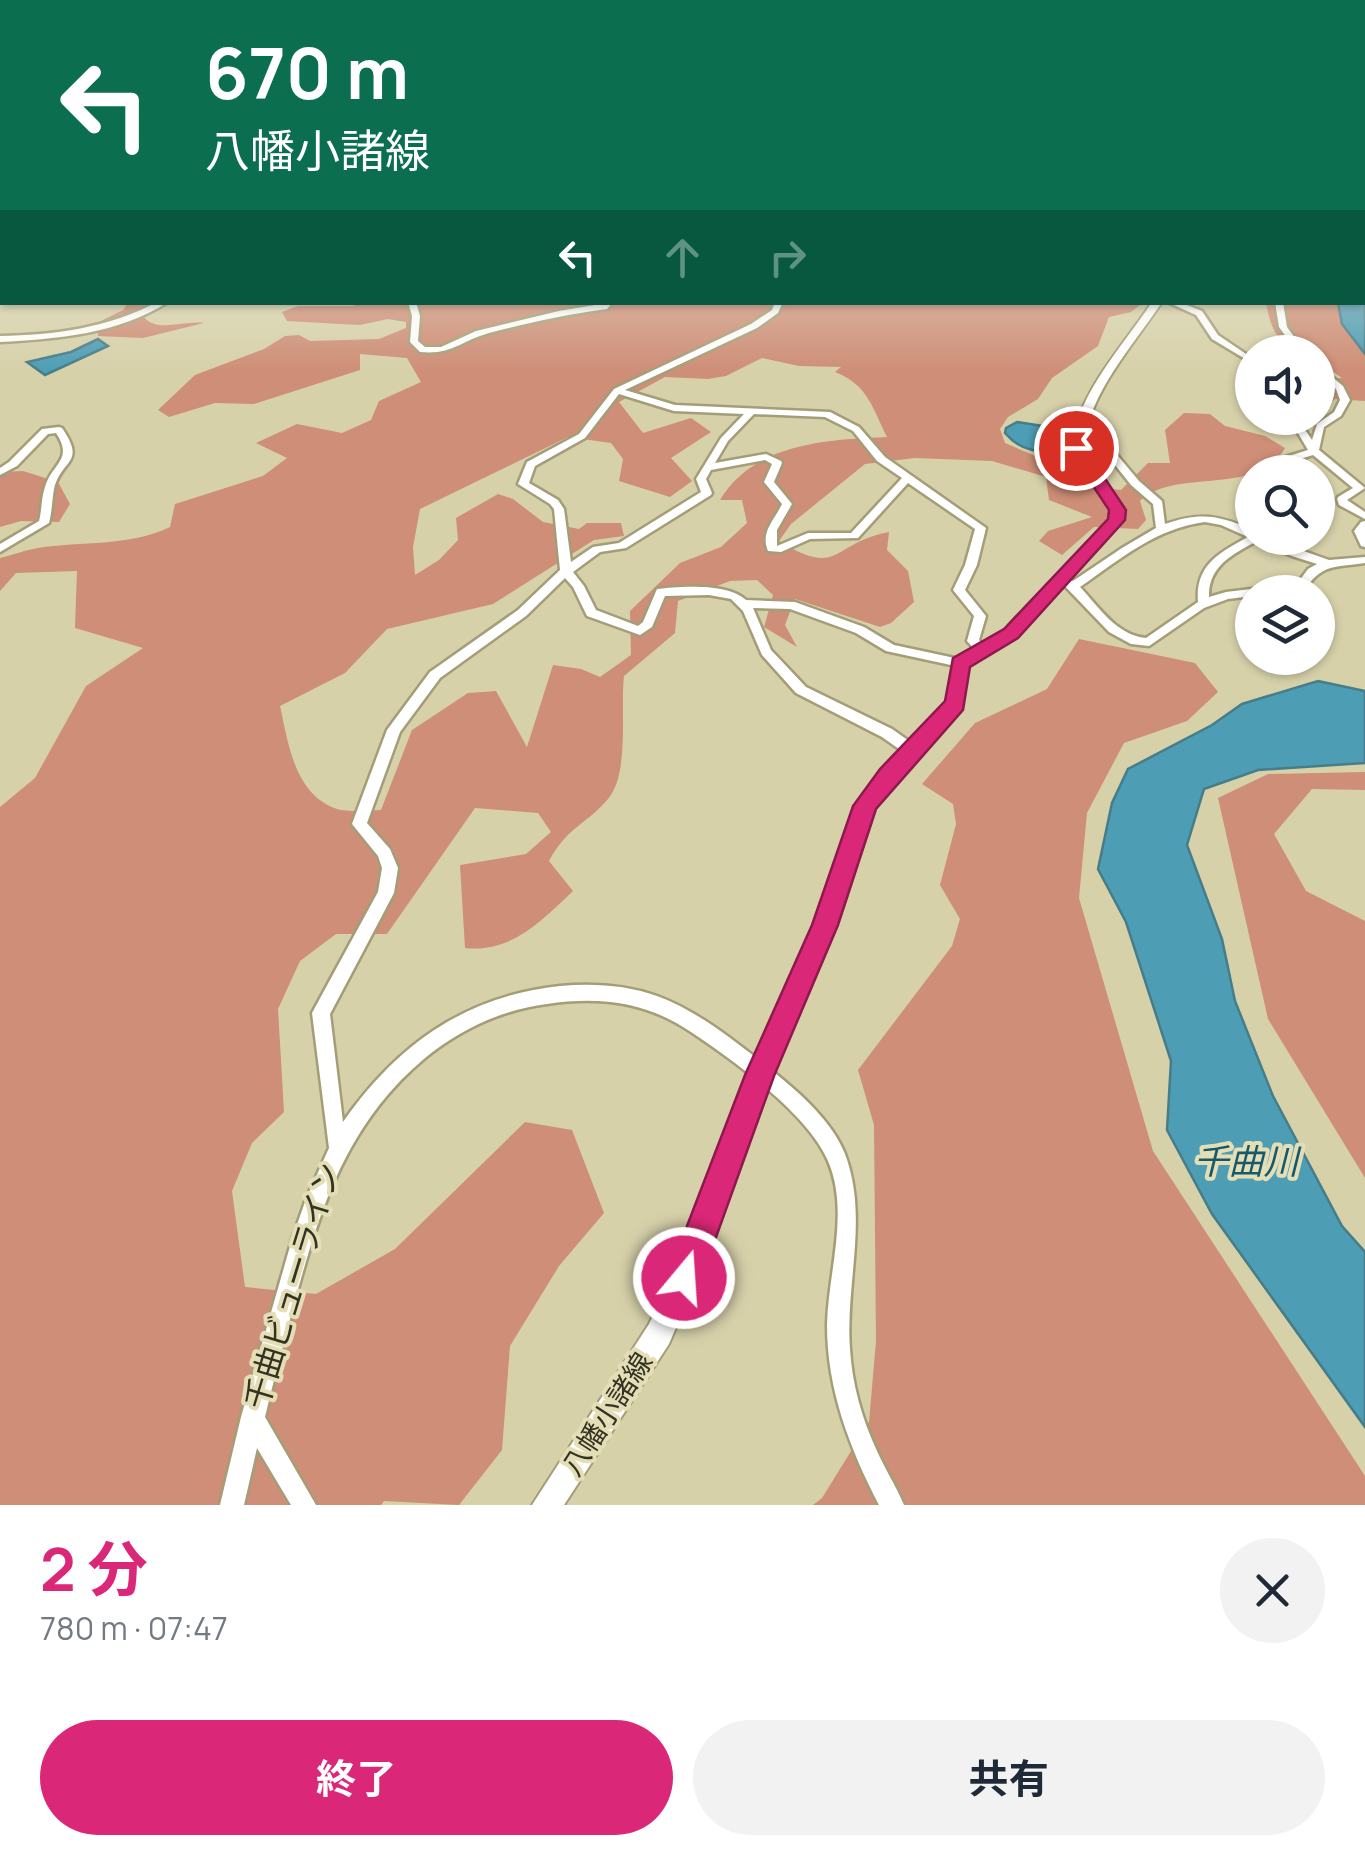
<!DOCTYPE html>
<html lang="ja">
<meta charset="utf-8">
<style>
body{margin:0;font-family:Manrope,"Noto Sans JP",sans-serif;background:#f2f2f3;color:#1f2937;height:100vh;display:flex;flex-direction:column;font-size:38px;white-space:nowrap}
*{box-sizing:border-box;margin:0}
p{font-size:32px;color:#747a83}
.icon{flex:none;width:55px;height:55px;fill:none;stroke:currentColor;stroke-width:2;stroke-linecap:round;stroke-linejoin:round}
.map{position:relative;height:1505px;overflow:hidden}
.panel{display:flex;flex-direction:column;background:#fff;flex:1}
.panel>*{flex:none}
.banner{position:absolute;left:0px;top:0px;width:1365px;height:305px;box-shadow:0 2px 8px #0004;background:#0b6e4f;color:#fff;overflow:hidden}
.fabs{position:absolute;left:1235px;top:335px;display:grid;gap:20px}
.fabs a{display:grid;place-items:center;width:100px;height:100px;border-radius:50%;background:#fff;box-shadow:0 2px 8px #0004;font-size:50px}
.pin{position:absolute;display:grid;place-items:center;width:85px;height:85px;color:#fff;margin:-42px;border:5px solid #fff;border-radius:50%;box-shadow:0 2px 10px #0007}
.me{position:absolute;width:110px;margin:-55px;rotate:18deg;stroke-linejoin:round;filter:drop-shadow(0 0 8px #0008)}
.turn{display:flex;align-items:center;gap:35px;height:210px;padding:0 40px;font-size:45px}
.turn .icon{width:130px;height:130px;stroke-width:2.5}
.turn b{display:block;font-size:70px;line-height:85px}
.lanes{display:flex;align-items:center;height:95px;padding:0 40px;background:#0003;justify-content:center;gap:50px;direction:ltr}
.lanes .off{opacity:.35}
.round{display:grid;place-items:center;flex:none;width:105px;height:105px;border-radius:52px;background:#f2f2f3}
.overview{display:flex;align-items:center;justify-content:space-between;height:170px;padding:0 40px}
h1{font-size:60px;font-weight:700;line-height:75px;color:#db2777}
.cta{display:flex;gap:20px;margin-top:auto;padding:20px 40px}
.cta a{flex:1;height:115px;border-radius:60px;background:#db2777;color:#fff;font-size:40px;font-weight:700;line-height:115px;text-align:center}
.cta a+a{background:#f2f2f3;color:#1f2937}
.map>svg:first-child{display:block}
.forest{fill:#ce8e77;fill-rule:evenodd}
.water{fill:#4d9db5;stroke:#467d89;stroke-width:2.5}
.lines{fill:none;stroke-linecap:round;stroke-linejoin:round}
.minor-casing{stroke:#a39d78;stroke-width:5}
.major-casing{stroke:#a39d78;stroke-width:4}
.minor{fill:#fff;fill-rule:evenodd}
.major{fill:#fff;fill-rule:evenodd}
.route{fill:#db2777;stroke:#8e194d;stroke-width:2.5}
.labels{text-anchor:middle;stroke-width:8;stroke-linejoin:round;paint-order:stroke}
.street-label{font-size:28px;fill:#343223;stroke:#e4deb6}
.near-street-label{font-size:32px;fill:#343223;stroke:#e4deb6}
.near-water-label{font-size:35px;font-style:italic;fill:#17586a;stroke:#e4deb6}
</style>
<div class="map">
<svg width="1365" height="1505" viewBox="0 0 1365 1505">
<rect width="100%" height="100%" fill="#d7d1aa"/>
<!-- forest -->
<path class="forest" d="M353,302L1143,303L1131,312L1109,317L1098,346L1052,378L1038,399L1008,417L1000,429L1005,443L1059,466L1089,486L1121,490L1148,463H1170L1165,430L1184,413L1210,414L1225,426L1265,436L1285,448C1257,498 1175,467 1140,501L1146,520L1138,529L1094,527L1062,555L1039,541L1048,531L1092,517L1049,500L1046,477L992,461L915,458L865,464L791,524L779,541C841,579 830,543 889,532L887,550L908,571L914,602L891,623L880,627L795,599L785,625L797,647L764,627L773,595L757,580L730,581L678,601L675,633L624,676C620,710 630,773 608,799C586,825 567,827 549,861L573,891C541,921 512,953 465,948L460,865L526,854L551,832L538,813L475,808L387,934H336L300,961L278,1009L284,1112L252,1143L232,1191L245,1287L316,1294L395,1249L525,1122L572,1130L604,1213L559,1266L510,1346L502,1450L459,1505L384,1501L381,1505H0V807L35,778L86,686L143,648L75,628L77,571L16,573L0,591V558C13,555 25,550 38,548C81,541 129,547 170,527L175,504L263,476L287,458L256,443L297,424L342,433L371,420L379,401L421,382L407,358L360,354V370L254,404L215,403L169,417L158,410L195,375L264,349L285,336L299,335L310,341L379,339L406,328V322L388,319L360,325L287,321L282,312L298,306H354ZM762,358L799,366L841,367L835,372C868,385 872,407 887,437C828,440 755,442 720,500H742L747,523L721,547L680,563L630,611L631,655L600,677L581,669L553,665L527,747L496,691L468,693L412,730L381,810C367,810 346,813 334,808C294,792 288,742 280,706L345,673L387,629L493,604L594,540L624,536L621,523H587L579,529L543,522L513,499L498,494L456,518L458,540L439,560L415,575L413,547L420,509L568,437L611,443L623,459L619,481L670,497L692,481L671,458L711,432L691,418L643,433L619,402L665,377L708,379L726,376Z
M128,303H151L140,311C152,336 181,320 204,323L143,338L98,336L99,322L123,310Z
M1266,303H1338L1342,324L1365,354V401L1335,399L1318,414V380L1342,378L1318,361V352C1281,352 1272,335 1266,303Z
M23,471L58,482L70,504L59,522L21,521L0,527V472Z
M1079,639L1195,663L1218,692L1187,721L1124,743L1087,813L1079,898L1153,1151L1365,1476V1505H813L822,1498L869,1422L876,1341L874,1125L858,1070L952,946L960,919L940,885L956,824L953,804L922,784L975,723L1047,689Z
M1365,772V790L1312,789L1274,834L1306,891L1365,921V1178L1268,1019L1218,798L1268,774Z"/>
<!-- water -->
<path class="water" d="M1363,297L1365,300V354L1342,324L1338,303L1362,302Z
M98,339L108,346L45,375L27,362L71,352Z
M1017,422L1062,429L1070,439L1064,450C1039,452 1022,453 1005,433L1006,428Z
M1318,681L1365,691V763L1258,770L1204,789L1187,845L1222,939L1235,1001L1273,1096L1342,1226L1365,1252V1427L1212,1214L1167,1130L1171,1061L1126,922L1098,869L1112,803L1128,769L1212,725L1242,704Z"/>
<g class="lines">
<defs>
<path id="minor" d="M1362,163L1365,164V168L1362,167Z
M157,302H168C119,334 57,339 0,342V336C54,335 108,328 157,302Z
M408,302H416L420,316L418,341L425,347H441L476,331L559,311L613,302L607,309C567,314 528,323 489,333C460,341 453,355 420,352L410,342L412,316Z
M775,302H783L778,313L757,328L625,390L675,405L830,412L859,427L885,457L986,528L977,565L965,590L986,616L979,640L987,649L985,652H977L967,641L974,616L953,590L965,565L975,529L908,483L858,538L810,539L781,552L768,551C760,532 774,521 782,504L764,482L772,464L765,460L711,470L706,479L712,493L711,495L626,548L600,552L573,572L584,586L596,610L638,626L643,622L657,589C681,586 728,583 746,600L795,602L864,627L894,645L964,660L966,663L964,666L960,667L886,651L856,633L790,609L753,608L771,650L806,687L892,729L919,748L921,752L919,756H909L882,737L796,693L762,655L743,611L731,599L709,595L665,596L652,627L640,635L587,616L573,587L565,578L526,616L440,678L400,732L367,823L390,849L398,868L394,893L330,1014L343,1122C397,1045 465,996 560,986C593,983 626,985 657,996C695,1010 728,1036 759,1060C790,1085 830,1116 845,1154C869,1218 845,1284 850,1349C852,1384 862,1419 877,1451C885,1469 896,1486 904,1505H879C850,1449 827,1390 827,1325C828,1272 850,1212 828,1161C808,1114 733,1060 691,1032C647,1002 600,996 547,1004C501,1010 461,1029 425,1058C347,1123 321,1206 295,1300C285,1339 274,1378 265,1417L316,1505H291L257,1448L244,1505H220L241,1417L293,1236L306,1199L329,1148L312,1013L378,892L382,868L378,856L352,824L387,730L430,672L518,610L560,570L554,509L550,504L518,484L527,462L579,434L614,389L751,324L772,310ZM619,394L674,411L744,414L721,438L696,479L701,492L619,543L593,547L571,562L564,509L558,500L529,483L535,466L585,438ZM754,414L825,417L853,431L877,461L902,478L851,533H808L777,546V530L792,504L774,482L782,463L781,461L766,454L715,463L728,441Z
M1167,302H1179L1202,311L1218,335L1252,358V363L1212,339L1196,315Z
M1275,302H1283L1287,327L1305,352H1297L1279,327Z
M1318,365L1343,386L1350,400L1341,416L1324,427L1319,450L1365,488L1347,500L1365,512V519L1339,505L1337,499L1338,497L1353,488L1313,455L1281,465L1276,472H1266L1273,461L1308,450L1289,418H1297L1312,440L1317,424L1334,412L1340,400L1336,389L1318,372Z
M1077,420H1083L1093,426L1139,481L1162,501L1165,524C1200,512 1219,515 1252,530V538H1267L1329,560L1365,557V563C1333,568 1322,563 1303,592H1291L1308,569L1317,564L1292,556L1257,541C1233,554 1208,566 1209,597L1226,592L1260,588L1266,592H1252V596L1228,599L1204,608L1149,646L1131,644L1109,632L1060,581L1066,577L1073,581L1122,548L1156,528L1153,504L1131,485L1087,430L1077,424ZM1205,522L1221,525L1248,537C1219,553 1195,565 1198,602L1146,638C1116,635 1099,607 1080,587C1119,560 1156,528 1205,522Z
M59,427L62,428C87,464 61,459 54,489C52,500 52,512 49,523L0,552V544L39,521C42,510 41,498 45,487C52,463 74,460 56,433L48,434L17,466L0,475V468L9,462L42,429Z
M1365,521V547L1361,546L1354,531L1361,522Z"/>
<path id="major" d="M1152,302H1162C1130,350 1092,389 1082,447L1124,509V520L1016,637L968,666L962,708L894,780L873,809L835,925L770,1076L697,1278L669,1344L564,1505H532L649,1324L673,1273L748,1075L815,925L856,806L882,770L948,702L954,659L1006,629L1110,519V509L1070,447C1081,389 1120,350 1152,302Z"/>
</defs>
<!-- minor casing -->
<use href="#minor" class="minor-casing"/>
<!-- major casing -->
<use href="#major" class="major-casing"/>
<!-- minor -->
<use href="#minor" class="minor"/>
<!-- major -->
<use href="#major" class="major"/>
</g>
<!-- sky -->
<linearGradient id="sky" x2="0" y2="1"><stop stop-color="#6aabd4"/><stop offset="0.44" stop-color="#edead9"/><stop offset="1" stop-color="#edead9" stop-opacity="0"/></linearGradient>
<rect width="1365" height="373" fill="url(#sky)"/>
<!-- route -->
<path class="route" d="M1071,444H1082L1126,510L1125,520L1018,638L970,667L963,710L876,809L838,925L774,1076L697,1290L684,1295L672,1290L667,1278L745,1075L812,925L853,806L880,769L945,701L953,658L1004,629L1108,519L1109,510L1068,448Z"/>
<g class="labels">
<!-- street labels -->
<g class="street-label">
<text transform="translate(607 1414) rotate(-57)" y="10">八幡小諸線</text>
</g>
<!-- near-street labels -->
<g class="near-street-label">
<text transform="translate(293 1286) rotate(-73)" y="11">千曲ビューライン</text>
</g>
<!-- near-water labels -->
<g class="near-water-label">
<text x="1246" y="1174">千曲川</text>
</g>
</g>
</svg>
<div class="fabs">
<a><svg class="icon" aria-label="sound" viewBox="0 0 24 24"><path d="M4 9h4l5-4v14l-5-4H4zM17 9q2 3 0 6"/></svg></a>
<a><svg class="icon" aria-label="search" viewBox="0 0 24 24"><circle cx="10" cy="10" r="6"/><path d="M15 15l6 6"/></svg></a>
<a><svg class="icon" aria-label="layers" viewBox="0 0 24 24"><path d="M12 4l9 5-9 5-9-5zM3 14l9 5 9-5"/></svg></a>
</div>
<div class="pin" style="left:1076px;top:448px;background:#d93025"><svg class="icon" aria-label="arrive" viewBox="0 0 24 24"><path d="M6 21V4h12l-3 4 3 4H6"/></svg></div>
<svg class="me" style="left:684px;top:1278px" viewBox="-20 -20 40 40"><circle r="17" fill="#db2777" stroke="#fff" stroke-width="3"/><path d="M0-11L8 9 0 5-8 9z" fill="#fff"/></svg>
<div class="banner">
<div class="turn"><svg class="icon" aria-label="left" viewBox="0 0 24 24"><path d="M17 20v-9H6M10 6l-5 5 5 5"/></svg><div><b>670 m</b>八幡小諸線</div></div>
<div class="lanes"><svg class="icon" aria-label="left" viewBox="0 0 24 24"><path d="M17 20v-9H6M10 6l-5 5 5 5"/></svg><svg class="icon off" aria-label="ahead" viewBox="0 0 24 24"><path d="M12 20V5M6 11l6-6 6 6"/></svg><svg class="icon off" aria-label="right" viewBox="0 0 24 24"><path d="M7 20v-9h11M14 6l5 5-5 5"/></svg></div>
</div>
</div>
<section class="panel">
<div class="overview"><div><h1>2 分</h1><p>780 m · 07:47</p></div><a class="round"><svg class="icon" aria-label="close" viewBox="0 0 24 24"><path d="M6 6l12 12M18 6L6 18"/></svg></a></div>
<div class="cta"><a>終了</a><a>共有</a></div>
</section>
